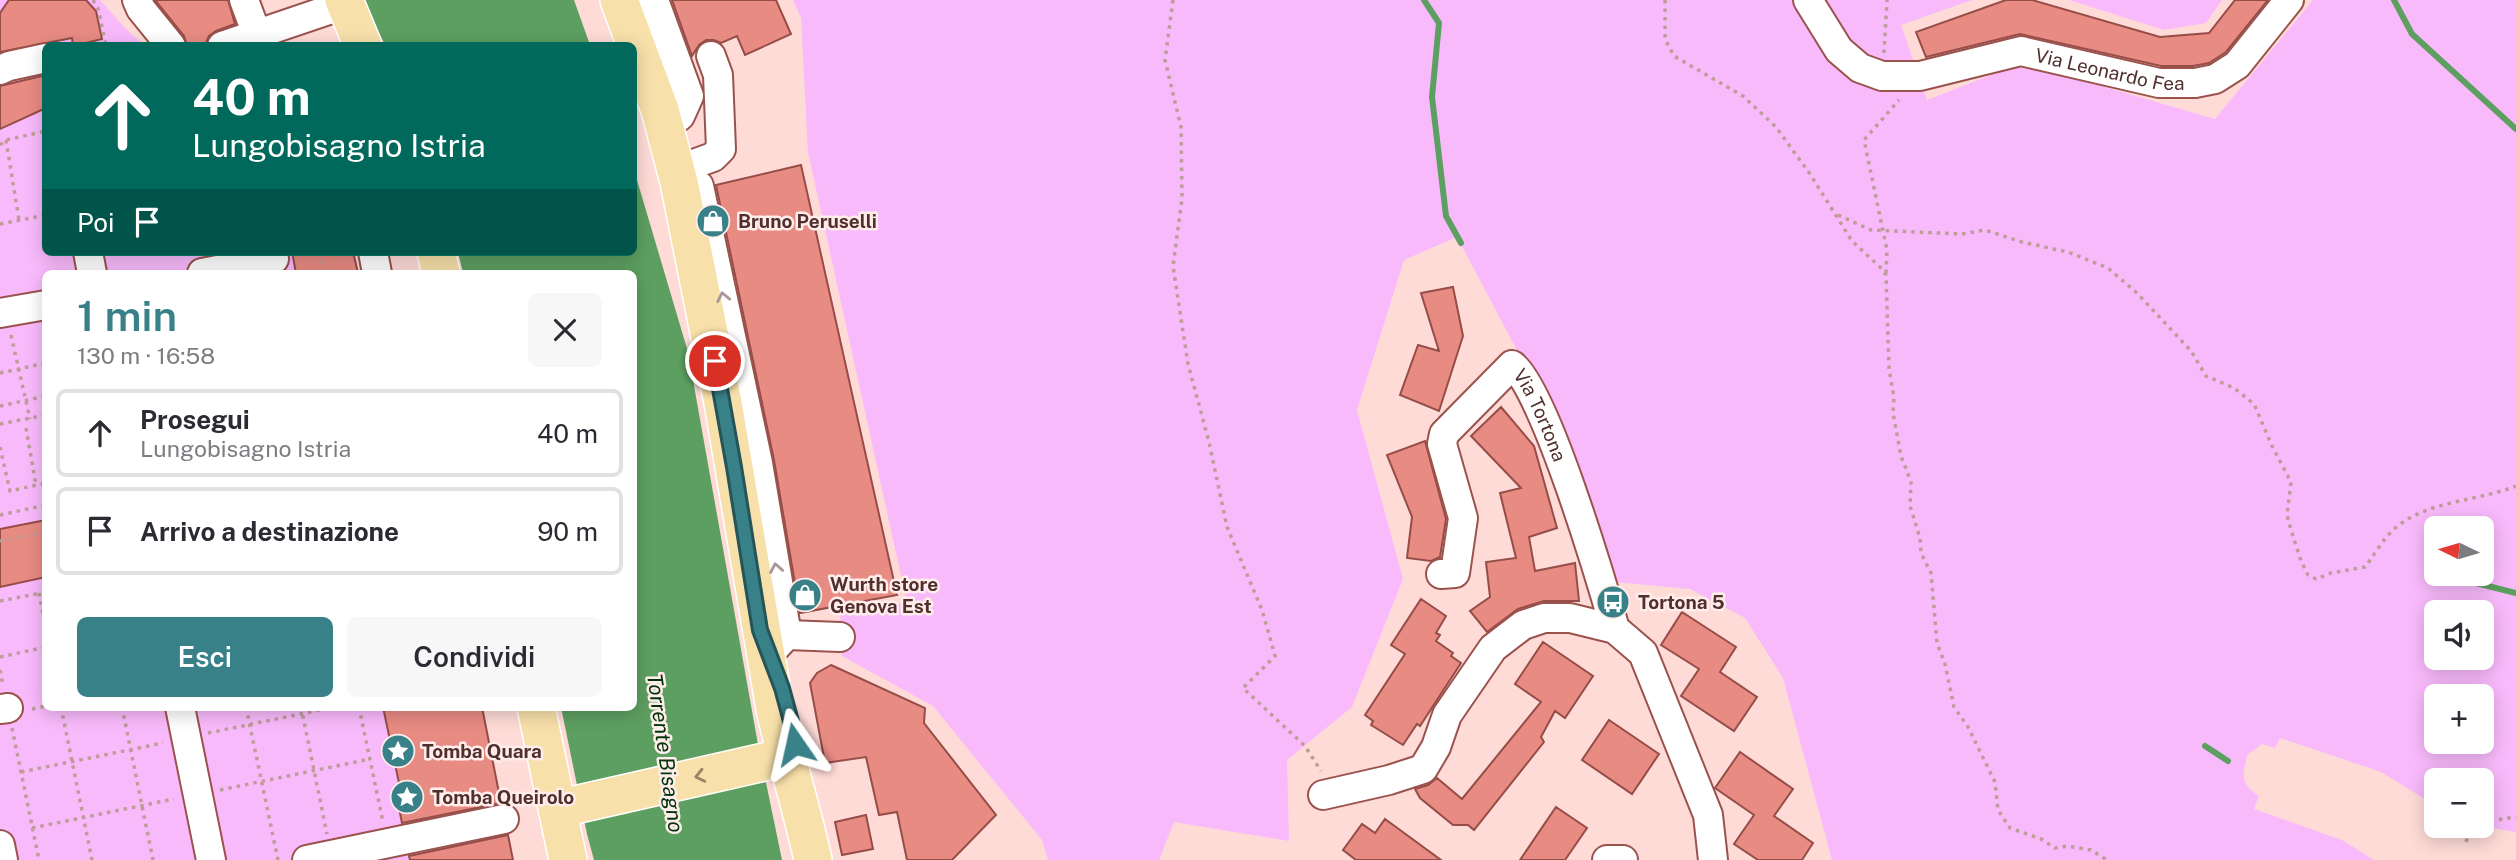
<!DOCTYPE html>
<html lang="it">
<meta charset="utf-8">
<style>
body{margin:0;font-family:"Public Sans",sans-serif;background:#f7f7f7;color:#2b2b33;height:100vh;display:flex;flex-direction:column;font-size:26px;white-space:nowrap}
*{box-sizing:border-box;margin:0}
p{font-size:23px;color:#7c7c81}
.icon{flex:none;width:38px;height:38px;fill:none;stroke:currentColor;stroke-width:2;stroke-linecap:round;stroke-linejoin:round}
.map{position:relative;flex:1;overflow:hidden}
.drawer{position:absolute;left:42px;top:270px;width:595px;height:441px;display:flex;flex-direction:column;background:#fff;border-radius:10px;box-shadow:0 4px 18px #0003}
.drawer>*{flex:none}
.banner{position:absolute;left:42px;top:42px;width:595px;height:214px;border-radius:10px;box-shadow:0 4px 18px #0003;background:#00695c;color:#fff;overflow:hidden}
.needle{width:46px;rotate:275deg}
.controls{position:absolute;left:2424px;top:516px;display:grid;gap:14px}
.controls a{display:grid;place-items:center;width:70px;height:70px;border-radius:10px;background:#fff;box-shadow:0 4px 18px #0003;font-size:35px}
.pin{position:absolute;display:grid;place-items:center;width:60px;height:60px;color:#fff;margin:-30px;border:4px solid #fff;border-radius:50%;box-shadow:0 2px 7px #0007}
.me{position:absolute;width:77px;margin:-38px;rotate:349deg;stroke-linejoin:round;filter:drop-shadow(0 0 5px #0008)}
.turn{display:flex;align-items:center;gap:24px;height:147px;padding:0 35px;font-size:32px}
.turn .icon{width:91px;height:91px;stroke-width:2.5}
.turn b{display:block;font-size:49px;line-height:60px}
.then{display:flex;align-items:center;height:66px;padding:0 35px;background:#0003;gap:14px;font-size:26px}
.round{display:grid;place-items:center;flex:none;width:74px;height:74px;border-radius:10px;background:#f7f7f7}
.summary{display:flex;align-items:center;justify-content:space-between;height:119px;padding:0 35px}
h1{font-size:42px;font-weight:600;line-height:52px;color:#398189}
.primary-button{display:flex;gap:14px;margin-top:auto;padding:14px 35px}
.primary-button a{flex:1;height:80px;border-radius:10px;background:#398189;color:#fff;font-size:28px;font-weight:600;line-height:80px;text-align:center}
.primary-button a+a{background:#f7f7f7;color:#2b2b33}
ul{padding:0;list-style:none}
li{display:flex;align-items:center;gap:21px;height:88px;margin:0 14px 10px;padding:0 21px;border:4px solid #e1e1e2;border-radius:10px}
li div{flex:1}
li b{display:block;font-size:26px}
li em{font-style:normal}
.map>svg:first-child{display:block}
.green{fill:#f9bafc;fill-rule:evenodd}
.water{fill:#5d9f61}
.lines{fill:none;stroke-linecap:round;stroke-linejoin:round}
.stream{stroke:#5d9f61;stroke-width:6}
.building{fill:#e88b83;stroke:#964d48;stroke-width:2}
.minor-casing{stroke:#9b524d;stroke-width:32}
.major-casing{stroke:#fff;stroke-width:40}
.path{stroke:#be9c98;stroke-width:3.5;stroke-dasharray:3.5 5;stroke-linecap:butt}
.minor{stroke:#fff;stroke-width:28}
.major{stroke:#f8e0aa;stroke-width:37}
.oneway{stroke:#a89796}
.oneway2{stroke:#9c7f65}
.route-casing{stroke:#255459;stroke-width:18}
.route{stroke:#398189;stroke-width:12}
.labels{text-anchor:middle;stroke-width:5;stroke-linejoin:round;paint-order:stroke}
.street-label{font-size:19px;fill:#502f2c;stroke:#ffedeb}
.poi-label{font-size:19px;font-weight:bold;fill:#502f2c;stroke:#ffedeb;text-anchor:start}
.water-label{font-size:21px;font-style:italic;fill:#013409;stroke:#ffedeb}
</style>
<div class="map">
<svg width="2516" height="860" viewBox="0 0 2516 860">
<rect width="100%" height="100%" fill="#fedbd7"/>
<!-- green -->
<path class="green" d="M0,0H100L127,30L144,45L46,46V252H355L359,273H46V707H482L513,860H0Z
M793,0H1972L1901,25L1927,100L2022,63L2215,119L2313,0H2516V832L2479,826H2482V780H2436V806L2381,772L2280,738L2275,748L2262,744L2247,755C2243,776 2239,783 2259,796L2254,809L2342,840L2374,860H1832L1783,678L1745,618L1690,589L1615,582L1574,458L1457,237L1404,260L1357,410L1403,579L1352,707L1287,760L1289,841L1174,822L1159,860H1048L1042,840L933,706L842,656L840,613L907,603L808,152L801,18ZM2436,528H2482V574H2436ZM2436,612H2482V658H2436ZM2436,696H2482V742H2436Z
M2069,0H2222L2206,23L2164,30Z"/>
<!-- water -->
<path class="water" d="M363,0H574L590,45H385Z
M634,170L688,352L757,739L782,860H594L587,834L561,707H634V273H463L458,252H634Z"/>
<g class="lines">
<!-- stream -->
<path class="stream" d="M1424,0L1439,23L1432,97L1446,216L1461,243
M2394,0L2412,34L2516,129
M2461,575L2472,582L2516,593
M2205,746L2228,761"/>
</g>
<!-- building -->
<path class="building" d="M9,0H86L96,11L102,39L73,46L72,38L0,52V13Z
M155,0H228L235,24L216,31L209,36L206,43L187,46L184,36Z
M672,0H776L791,34L745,55L737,36L721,43L714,40H706L699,45L692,56Z
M2006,0H2032L2160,37L2209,33L2235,0H2268L2226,52L2209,63L2193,66H2161L2020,34L1926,57L1916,32Z
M46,75V108L0,129V86Z
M801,165L897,595L800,613L774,460L716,185Z
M292,252H353L358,273H296Z
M1453,287L1463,336L1439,411L1400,395L1418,345L1439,351L1421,293Z
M1501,407L1534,446L1557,528L1529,537L1535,571L1575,563L1579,601H1544L1518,609L1487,632L1470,611L1490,597L1486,562L1516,558L1500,493L1521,488L1471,436Z
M1425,441L1446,519L1440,557L1431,561L1407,558L1412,517L1387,455Z
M46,520V577L0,587V529Z
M1421,599L1446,616L1436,633L1440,635L1436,641L1453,653L1451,656L1461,663L1420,726L1417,724L1403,745L1371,725L1373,721L1365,715L1405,654L1391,645Z
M1682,612L1736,647L1720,672L1757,697L1734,731L1681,696L1699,669L1661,645Z
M1543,642L1593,676L1565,718L1555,711L1541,737L1544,742L1474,830L1468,825H1453L1420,798L1415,789L1428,785L1437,778L1462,799L1541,702L1515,684Z
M831,665L925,708L924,723L996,815L952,860H907L897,812L879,815L866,757L825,763L810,683L817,673Z
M383,707H482L501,803L402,823L398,803L403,802Z
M1609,720L1659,754L1632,794L1582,760Z
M1740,752L1793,789L1774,816L1813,843L1802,860H1758L1734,844L1754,815L1715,788Z
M1556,807L1587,828L1565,860H1520Z
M866,815L873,849L842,855L835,822Z
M1385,819L1441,860H1356L1343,850L1362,824L1375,833Z
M508,835L513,860H410L409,856Z"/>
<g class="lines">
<defs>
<g id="minor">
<path d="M137,0L141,9L171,46"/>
<path d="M244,0L257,35"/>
<path d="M654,0L689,96L680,116L665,126"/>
<path id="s1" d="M1808,0L1839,50L1860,68L1882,76H1920L2021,51L2159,83H2195L2215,79L2237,65L2289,0"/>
<path d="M222,46L346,4"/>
<path d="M0,70L9,66L46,58"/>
<path d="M677,170L713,157L721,149L718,75L711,56"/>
<path d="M679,182L699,186L758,463L787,635L770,653"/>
<path d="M88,252L92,273"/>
<path d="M373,252L377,273"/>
<path d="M202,273L274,259"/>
<path d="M0,313L46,305"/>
<path id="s2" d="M1441,574L1455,573L1463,518L1442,444L1444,434L1512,365C1544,387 1602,583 1615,629"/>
<path d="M787,635L840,637"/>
<path d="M180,707L211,860"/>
<path d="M0,709L8,708"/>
<path d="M1323,795L1389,780L1423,769L1436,747L1447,715L1493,648L1523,625L1544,618H1570L1615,629L1643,653L1708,815L1713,860"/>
<path d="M0,845L3,860"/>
<path d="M307,860L504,819"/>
<path d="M1607,860H1623"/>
</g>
<path id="major" d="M344,0L363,46
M619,0L660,110L679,182L723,403L775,709C786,760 802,809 813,860
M436,252L441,273
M536,707L568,860
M557,809L786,757"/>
</defs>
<!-- minor casing -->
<use href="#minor" class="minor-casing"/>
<!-- major casing -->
<use href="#major" class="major-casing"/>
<!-- path -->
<path class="path" d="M93,0L98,8L106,46
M1173,0L1165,60L1181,127L1182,199L1173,266L1188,364L1209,442L1227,527L1262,610L1275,656L1243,688L1305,746L1321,771
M1665,0V39L1674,56L1743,96L1776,127L1810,174L1852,241L1882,269L1886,275L1889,369L1894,397L1893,413L1901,456L1911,482L1910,506L1920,538L1921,553L1931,573L1937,643L1945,664L1954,707L1968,727L1995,782L1998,810L2010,828L2041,839L2055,848L2067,846L2091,850L2107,860
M1884,53L1887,0
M6,140L19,220
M0,145L6,140L46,131
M1838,215L1871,230L1962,234L1985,230L2022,242L2068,252L2108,268L2137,293L2191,351L2206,376L2234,388L2254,404L2272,446L2291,482L2287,515L2291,530L2301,561L2308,575L2316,579L2331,573L2365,567C2376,553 2384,536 2399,525C2432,500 2479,501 2516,486
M0,224L46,215
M320,252L325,273
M1886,273L1887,250L1864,140L1899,100
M11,335L30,419
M0,373L46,363
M0,406L46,396
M0,424L46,415
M26,428L36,485
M0,447L10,491L46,483
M0,515L46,505
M0,541L46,532
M39,593L46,629
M0,601L46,592
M0,657L46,647
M0,670L3,686
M61,707L92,860
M122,707L153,860
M246,707L278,860
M301,707L327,834
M359,707L383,822
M32,709L46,706
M12,728L39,860
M208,733L335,707
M21,772L163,743
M220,790L370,759
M2482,822L2516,817
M32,828L174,799
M2466,842L2472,826"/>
<!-- minor -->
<use href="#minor" class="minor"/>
<!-- major -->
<use href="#major" class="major"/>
</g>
<!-- one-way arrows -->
<defs><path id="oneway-chevron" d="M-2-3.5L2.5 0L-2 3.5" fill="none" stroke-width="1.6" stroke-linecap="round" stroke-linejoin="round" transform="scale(1.75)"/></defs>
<g class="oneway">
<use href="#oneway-chevron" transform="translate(723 297) rotate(-102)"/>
<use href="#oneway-chevron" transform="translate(776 568) rotate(-100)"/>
</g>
<use class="oneway2" href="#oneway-chevron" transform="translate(700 776) rotate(167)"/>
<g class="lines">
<defs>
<path id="route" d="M715,361L734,467L760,630L782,688L792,725L795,744"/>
</defs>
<!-- route casing -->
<use href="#route" class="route-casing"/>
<!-- route -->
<use href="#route" class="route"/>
</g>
<!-- icons -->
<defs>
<symbol id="shop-disc" viewBox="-11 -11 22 22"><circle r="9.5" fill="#398189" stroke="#ffedeb"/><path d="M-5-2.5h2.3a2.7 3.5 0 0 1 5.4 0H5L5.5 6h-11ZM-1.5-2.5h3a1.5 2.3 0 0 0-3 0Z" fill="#fff"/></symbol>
<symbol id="bus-disc" viewBox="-11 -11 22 22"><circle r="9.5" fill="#398189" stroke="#ffedeb"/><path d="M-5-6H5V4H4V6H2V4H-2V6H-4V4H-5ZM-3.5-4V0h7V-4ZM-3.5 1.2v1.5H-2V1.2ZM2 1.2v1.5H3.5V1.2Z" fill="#fff"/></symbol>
<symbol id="sight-disc" viewBox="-11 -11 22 22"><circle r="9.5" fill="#398189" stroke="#ffedeb"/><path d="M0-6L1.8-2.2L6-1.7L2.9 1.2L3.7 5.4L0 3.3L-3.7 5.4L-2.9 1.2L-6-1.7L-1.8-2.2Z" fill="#fff"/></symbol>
</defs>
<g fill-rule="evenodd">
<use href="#shop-disc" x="694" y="202" width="38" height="38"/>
<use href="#shop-disc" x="786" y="576" width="38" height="38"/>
<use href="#bus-disc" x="1594" y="583" width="38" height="38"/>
<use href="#sight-disc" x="379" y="732" width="38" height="38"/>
<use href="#sight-disc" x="388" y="778" width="38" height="38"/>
</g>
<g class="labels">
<!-- street labels -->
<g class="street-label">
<text dy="7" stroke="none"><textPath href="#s1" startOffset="343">Via Leonardo Fea</textPath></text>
<text dy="7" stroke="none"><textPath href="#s2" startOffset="312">Via Tortona</textPath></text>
</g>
<!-- poi labels -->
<g class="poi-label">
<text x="738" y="228">Bruno Peruselli</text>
<text x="830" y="591">Wurth store<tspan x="830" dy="22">Genova Est</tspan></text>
<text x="1638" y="609">Tortona 5</text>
<text x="422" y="758">Tomba Quara</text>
<text x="432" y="804">Tomba Queirolo</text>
</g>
<!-- water labels -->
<g class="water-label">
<text transform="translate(665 753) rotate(82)" y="7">Torrente Bisagno</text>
</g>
</g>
</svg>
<div class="controls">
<a><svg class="needle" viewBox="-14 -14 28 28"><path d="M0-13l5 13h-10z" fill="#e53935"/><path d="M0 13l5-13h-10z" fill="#7c7c81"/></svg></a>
<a><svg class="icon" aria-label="sound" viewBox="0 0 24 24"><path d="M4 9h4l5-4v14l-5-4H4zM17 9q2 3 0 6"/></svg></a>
<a>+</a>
<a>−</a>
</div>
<div class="pin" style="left:715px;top:361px;background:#d93025"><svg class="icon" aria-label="arrive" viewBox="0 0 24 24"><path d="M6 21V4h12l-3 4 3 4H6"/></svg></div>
<svg class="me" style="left:795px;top:744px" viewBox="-20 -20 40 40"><path d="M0-17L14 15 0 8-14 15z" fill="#398189" stroke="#fff" stroke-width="4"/></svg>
<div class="banner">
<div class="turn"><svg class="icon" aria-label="ahead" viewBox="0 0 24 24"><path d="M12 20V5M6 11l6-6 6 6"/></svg><div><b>40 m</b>Lungobisagno Istria</div></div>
<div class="then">Poi<svg class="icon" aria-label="arrive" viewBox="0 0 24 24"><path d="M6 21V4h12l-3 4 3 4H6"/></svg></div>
</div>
<section class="drawer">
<div class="summary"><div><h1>1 min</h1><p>130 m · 16:58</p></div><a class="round"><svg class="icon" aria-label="close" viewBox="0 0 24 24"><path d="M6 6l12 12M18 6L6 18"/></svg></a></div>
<ul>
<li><svg class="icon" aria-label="ahead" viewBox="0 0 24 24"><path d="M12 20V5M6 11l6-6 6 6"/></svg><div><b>Prosegui</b><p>Lungobisagno Istria</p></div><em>40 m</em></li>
<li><svg class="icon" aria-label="arrive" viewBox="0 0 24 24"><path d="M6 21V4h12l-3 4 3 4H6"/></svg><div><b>Arrivo a destinazione</b></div><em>90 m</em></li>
</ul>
<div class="primary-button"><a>Esci</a><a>Condividi</a></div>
</section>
</div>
